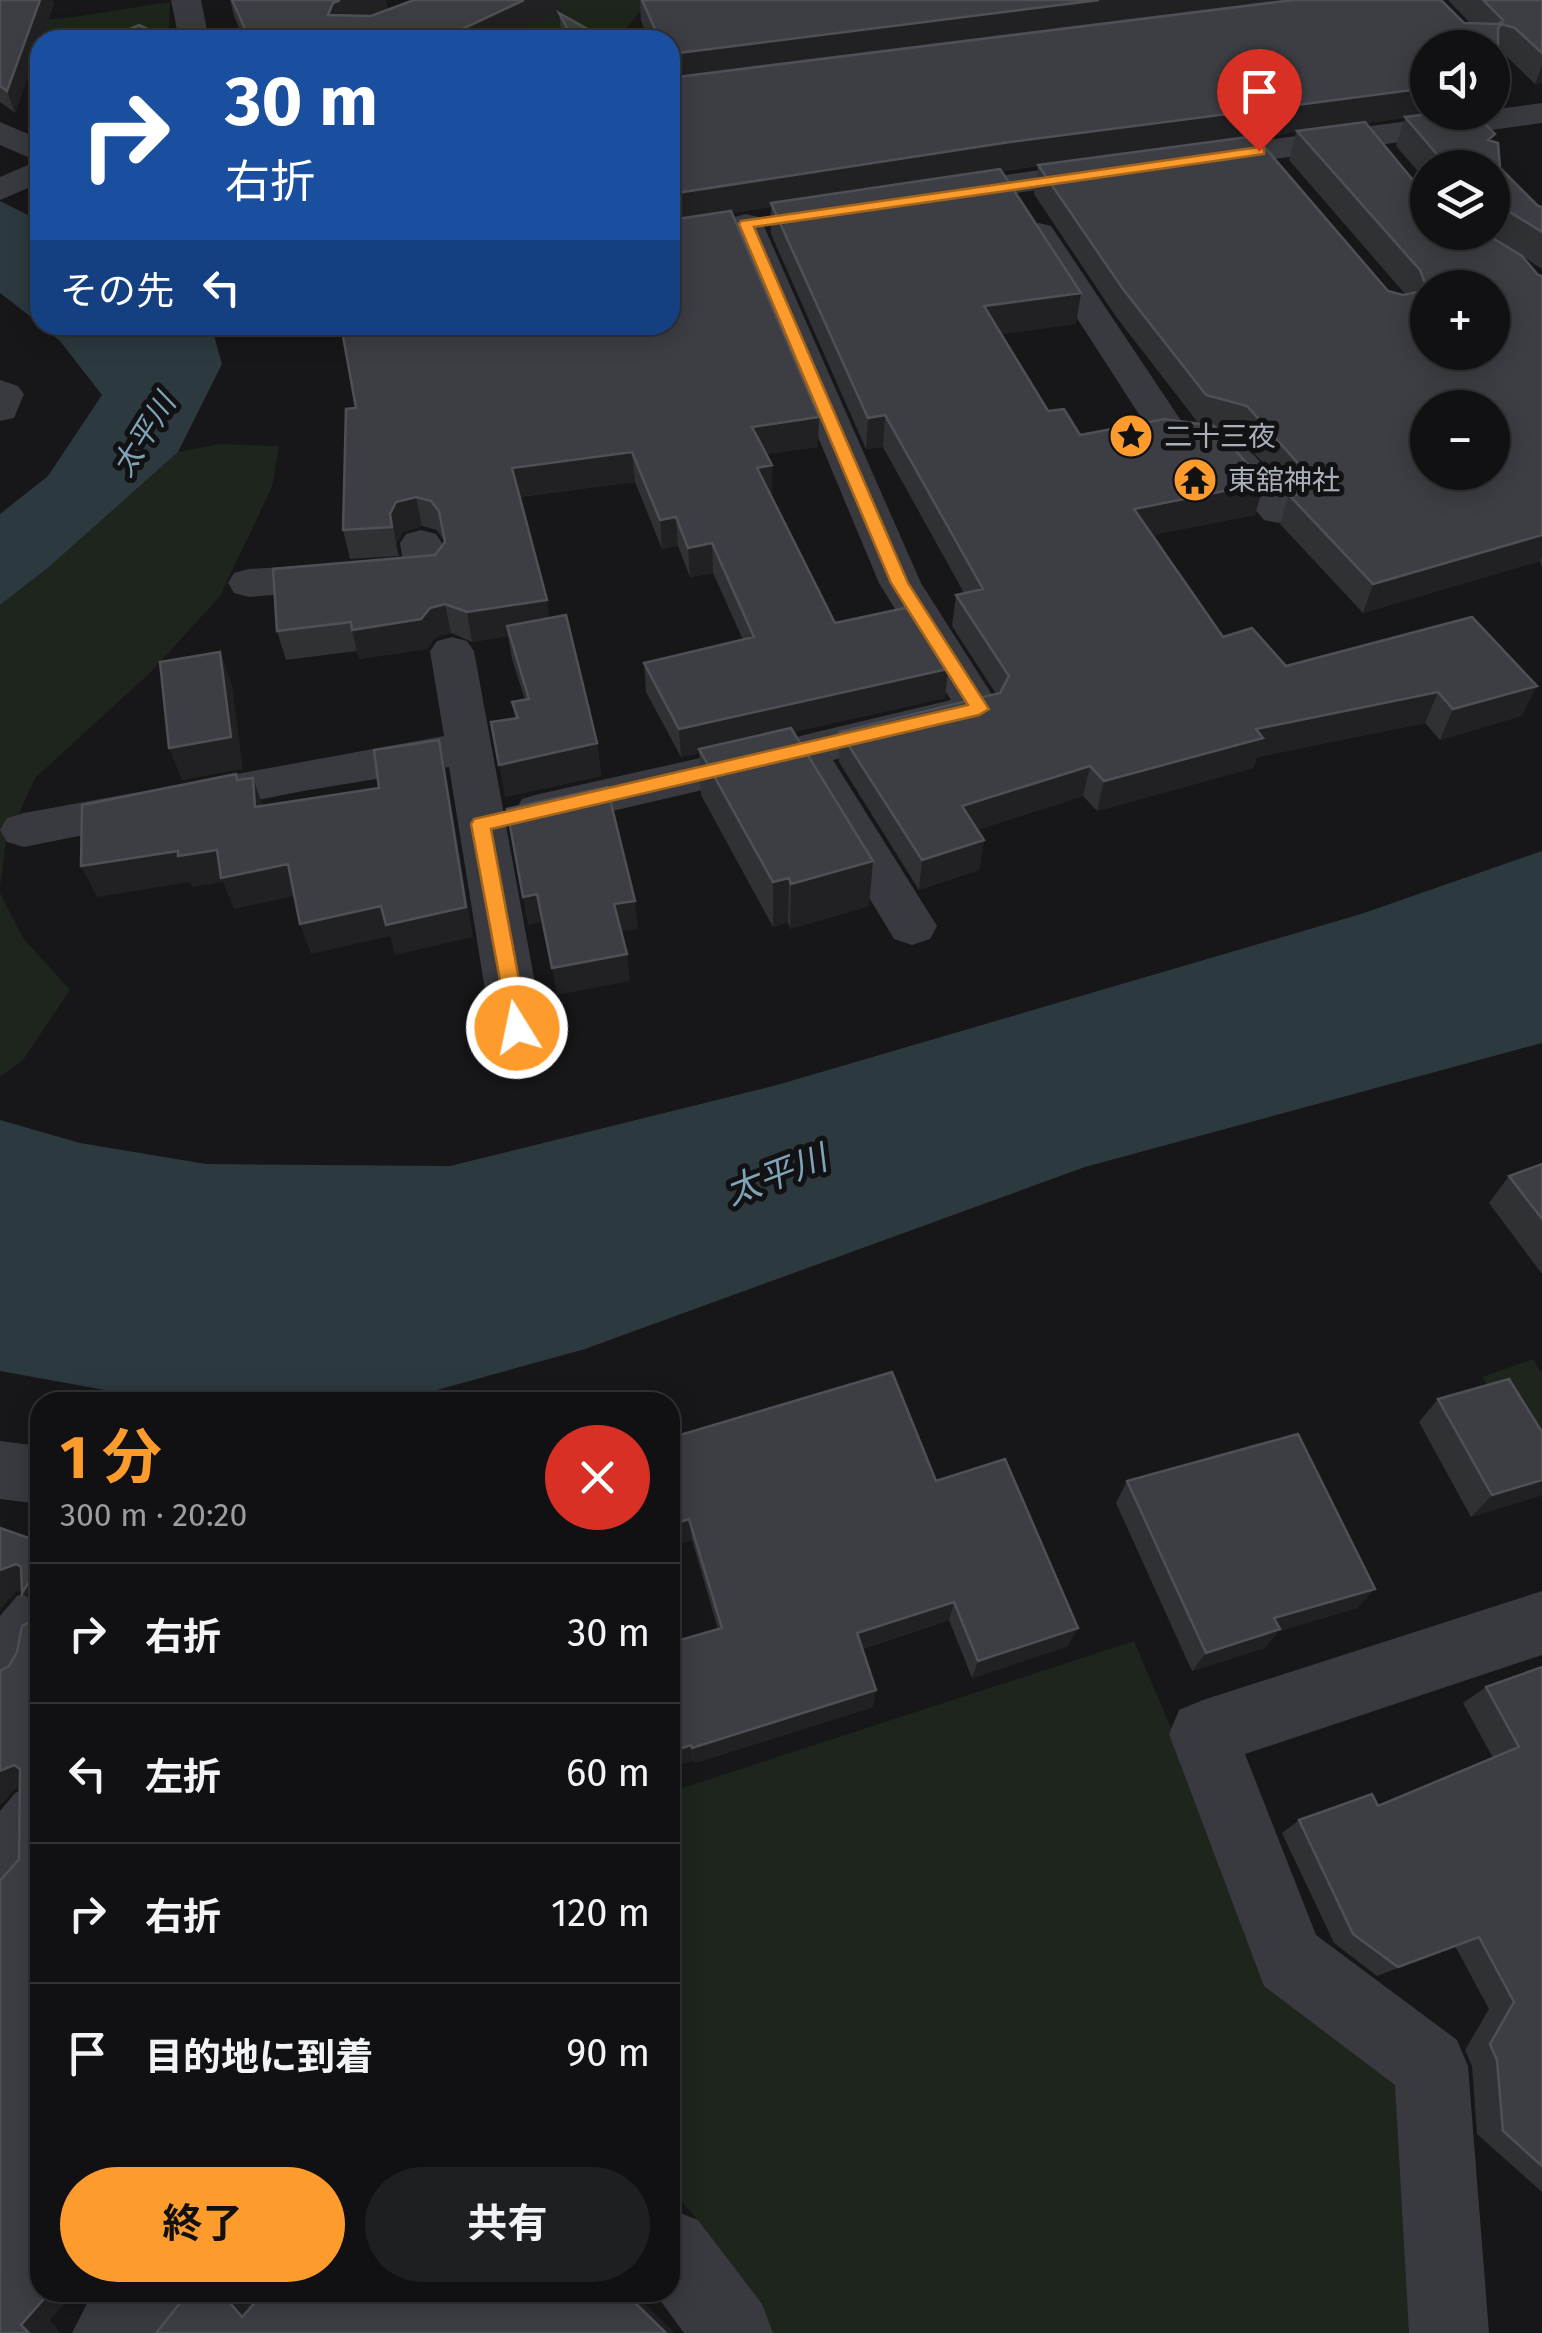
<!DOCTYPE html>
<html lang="ja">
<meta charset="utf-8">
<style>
body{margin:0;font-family:"Fira Sans","Noto Sans JP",sans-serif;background:#1e1f21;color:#f1f3f6;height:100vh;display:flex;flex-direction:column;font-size:38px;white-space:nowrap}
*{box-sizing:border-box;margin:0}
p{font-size:32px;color:#9c9da0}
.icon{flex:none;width:55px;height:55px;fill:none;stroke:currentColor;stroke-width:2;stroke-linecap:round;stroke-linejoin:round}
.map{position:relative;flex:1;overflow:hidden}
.sheet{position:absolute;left:30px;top:1392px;width:650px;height:910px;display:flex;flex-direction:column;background:#111113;border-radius:30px;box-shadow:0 5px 25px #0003,0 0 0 2px #303133}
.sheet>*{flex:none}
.guide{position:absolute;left:30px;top:30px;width:650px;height:305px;border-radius:30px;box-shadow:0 5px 25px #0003,0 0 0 2px #303133;background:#1a4fa0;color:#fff;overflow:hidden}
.buttons{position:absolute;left:1410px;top:30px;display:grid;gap:20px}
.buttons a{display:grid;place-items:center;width:100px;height:100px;border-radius:50%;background:#111113;box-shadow:0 5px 25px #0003,0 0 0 2px #303133;font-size:50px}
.pin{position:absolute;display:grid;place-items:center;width:85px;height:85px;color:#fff;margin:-102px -42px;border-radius:50% 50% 50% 0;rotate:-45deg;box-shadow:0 0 10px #0007}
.pin .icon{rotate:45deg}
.me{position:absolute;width:110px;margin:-55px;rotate:350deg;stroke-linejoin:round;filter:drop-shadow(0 0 8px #0008)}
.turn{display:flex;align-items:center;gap:35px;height:210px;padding:0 30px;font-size:45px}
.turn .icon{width:130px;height:130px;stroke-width:2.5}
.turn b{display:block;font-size:70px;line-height:85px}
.then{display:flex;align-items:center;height:95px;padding:0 30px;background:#0003;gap:20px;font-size:38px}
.round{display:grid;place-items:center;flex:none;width:105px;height:105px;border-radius:52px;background:#1e1f21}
.head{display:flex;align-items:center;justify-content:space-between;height:170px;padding:0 30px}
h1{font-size:60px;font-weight:700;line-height:75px;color:#fd9b2c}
.primary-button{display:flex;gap:20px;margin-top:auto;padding:20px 30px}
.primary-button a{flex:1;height:115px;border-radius:60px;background:#fd9b2c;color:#111;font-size:40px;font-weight:700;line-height:115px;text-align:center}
.primary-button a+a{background:#1e1f21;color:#f1f3f6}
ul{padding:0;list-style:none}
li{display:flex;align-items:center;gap:30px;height:140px;padding:0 30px;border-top:2px solid #303133}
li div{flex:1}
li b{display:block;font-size:38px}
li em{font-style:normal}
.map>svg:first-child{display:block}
.green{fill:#1d251d}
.water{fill:#2c393e}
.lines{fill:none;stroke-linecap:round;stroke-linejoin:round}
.minor{fill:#383a3f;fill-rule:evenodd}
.wall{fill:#303135;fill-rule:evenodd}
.shaded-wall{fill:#212124}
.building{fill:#3d3e43;stroke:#4e5056;stroke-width:2.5;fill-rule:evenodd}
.route{fill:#fd9b2c;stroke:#a4651d;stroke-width:2.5}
.labels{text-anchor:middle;stroke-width:10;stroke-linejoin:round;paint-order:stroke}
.far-poi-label{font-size:28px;fill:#a9b0ba;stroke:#121214;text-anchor:start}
.far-water-label{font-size:30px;font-style:italic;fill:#7ea4b7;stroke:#121214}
.water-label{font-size:35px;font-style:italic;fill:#7ea4b7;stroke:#121214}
</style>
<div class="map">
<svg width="1542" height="2333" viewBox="0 0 1542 2333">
<rect width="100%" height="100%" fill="#171719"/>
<!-- green -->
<path class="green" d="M536,0H649L617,40H510Z
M170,2L169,40H40V64L0,77V22L67,18Z
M220,444L279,446L272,487L220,596L152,671L35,778L6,842L0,887V605L49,567L178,452Z
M0,893L23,938L70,990L23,1060L0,1077Z
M1533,1359L1542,1374V1478L1482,1377Z
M1134,1641L1286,1998L1405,2082L1425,2333H757L695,2251L707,2231L670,2188V1792Z"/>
<!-- water -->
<path class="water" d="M0,201L40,221V324L0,293Z
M41,325H211L222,364L178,452L49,567L0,605V514L48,476L102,395L60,341Z
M1542,851V1043L1085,1167L585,1349L394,1402H217L116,1392L0,1371V1120L80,1143L206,1164L450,1166L777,1085L1361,914Z"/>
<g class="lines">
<!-- minor -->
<path class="minor" d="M171,0H201L209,40H179Z
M1542,103V123L1192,170L1180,167L1176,160L1180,153L1192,150Z
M0,122L40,139V183L0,200V177L37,161L0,145Z
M1112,160L1124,163L1128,170L1124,177L935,205L923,202L918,195L923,188L935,185Z
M746,214L758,217L763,224L921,583L1001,709L995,720L833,760L937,926L930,939L912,945L894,939L790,766L772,774L539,828L522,823L515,811L522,799L539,794L772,742L784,745L788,740L804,735L951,700L879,583L729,224L734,217Z
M1039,223L1051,226L1192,437L1196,432C1239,421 1268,474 1292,502L1298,511L1292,520L1278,523L1264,520L1208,454L1192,442L1188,447L1174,451L1160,447L1022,233L1027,226Z
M0,380L18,386L24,394L14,418L0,421Z
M421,530L436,534L442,543L447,572L441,581L249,597L234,593L228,583L234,573L249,569L403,560L400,543L406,534Z
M452,637L467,641L474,651L543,1027L535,1042L517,1048L499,1042L491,1027L449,767L303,791L24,847L7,842L0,830L7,818L24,813L444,736L430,651L437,641Z
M0,1441L40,1446V1504L0,1499Z
M40,1587C40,1623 55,1694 0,1690V1616L17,1596Z
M1542,1591V1655L1245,1754L1316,1935L1457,2040L1468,2066L1489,2333H1409L1395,2085L1264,1986L1169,1734L1179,1710L1203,1700Z
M40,1783V1871L25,1888L0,1898V1811L15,1793Z
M670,2209L698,2220L762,2304L773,2333H684L654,2292H670Z
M93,2292H184L162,2333H72Z"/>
</g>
<!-- wall -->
<path class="wall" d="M0,0H52L54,4L15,113L0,102Z
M230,0H386L388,10L561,12L502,40H244L234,16Z
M640,0H1441L1464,23H1470L1448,0H1542V83L1535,84L1506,56L1498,54L1504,62L1494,90L1428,48L1436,114L1493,141L1500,168L1538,206L1542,207V269L1487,232H1492V168H1428V183L1396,146L1405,118L1365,123L1428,232L1542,276V568L1540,561L1363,613L1280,524L1289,495H1291L1239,436L1216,429L1255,515L1152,535L1223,637L1286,666L1537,686L1521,716L1440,740L1425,723L1257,757L1253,768L1097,811L1083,796L977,830L984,840L979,870L919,890L839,762L840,732L996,694L952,626L956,595L964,593L883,447L866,449L771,234V207L732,213L818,447L766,454L771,495L835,623L948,669L945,698L793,732L869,906L790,929L788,922L773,927L701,795L699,753L681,757L646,692L644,663L743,640L713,573L690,577L678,546L662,549L635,482L519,497L549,618L597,743L601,776L505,797L515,718L512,702L525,700L512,659L508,636L472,642L451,633L436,637L427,649L359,659L357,651L286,660L277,631L435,555L445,542L437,530L422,526L403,532L396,544L399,556L350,559L343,530L356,408L670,325V40H649L641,21ZM1296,132L1289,160L1406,295L1388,291L1256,138ZM1038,166L1034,194L1117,318L1199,424L1080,435L1048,411L1001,334L1076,324L1001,171Z
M559,13L607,40H562Z
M1542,1164V1274L1489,1203L1509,1176Z
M1438,1399L1542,1432V1495L1471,1517L1419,1422Z
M670,1438L936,1481L1068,1646L972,1678L949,1620L862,1649L876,1690L873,1707L695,1763L694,1760L670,1768V1643L718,1629L692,1540L670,1546Z
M1127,1481L1375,1589L1357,1608L1279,1631L1264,1648L1192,1671L1116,1503Z
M1542,1667V2192L1477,2134L1472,2066L1465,2050L1489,2009L1455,1946L1377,1976L1334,1943L1282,1833L1299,1820L1378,1806L1493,1758L1463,1703L1486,1687Z"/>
<!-- shaded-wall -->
<path class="shaded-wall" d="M40,0H52L54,4L15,113L7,91Z
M340,0H386L388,10L339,31L328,15L333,3Z
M524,0H560L561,12L502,40H439Z
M1099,0H1312L677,77V81L670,82V54Z
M1504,62L1494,90H1492V64Z
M1542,65V83L1535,84Z
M1428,85V112H1436V114L1006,170L773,207L771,203V207L670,223V194L1010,142Z
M1081,293L1076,324L981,337L984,306Z
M885,415L883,447L866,449L868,418Z
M819,417L818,447L752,456V427Z
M632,452L635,482L516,497L512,468Z
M772,465V495L757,497V468Z
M1264,483L1255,515L1127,540L1134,509Z
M416,497L422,526L403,532L396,544L399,556L390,514L396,502Z
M676,517L678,546L662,549L660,520Z
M1542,535V556L1540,561L1363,613L1373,584Z
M712,543L713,573L690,577L688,548Z
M547,600L551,630L507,626L508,636L472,642L467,612Z
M445,604L451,633L436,637L427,649L359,659L352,630Z
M220,652L232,685L243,769L182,780L169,748Z
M948,669L945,698L701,753L699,749V753L681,757L679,729Z
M1537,686L1521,716L1440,740L1453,709Z
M1438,692L1425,723L1257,757L1253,768L1097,811L1104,781L1256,729Z
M439,740L446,771L473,937L395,955L390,936L311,954L300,924Z
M597,743L601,776L505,797L499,765Z
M1090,766L1083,796L958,836L962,806Z
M253,778L264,809L255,807Z
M984,840L979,870L919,890L922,860Z
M217,850L288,864L299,895L234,909L223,882L192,887L190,882L97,897L81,866L178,851Z
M873,861L869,906L790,929L791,884Z
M789,878L788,922L773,927V882Z
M537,894L542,922L528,925L523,897Z
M635,901L638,929L617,932L614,904Z
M627,954L630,981L557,995L552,968Z
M1542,1480V1495L1471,1517L1492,1495Z
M689,1519L692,1540L670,1546V1525Z
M16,1564L32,1578L40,1564V1608L22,1593L24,1589L16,1592L0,1610V1570Z
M1375,1589L1357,1608L1279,1631L1264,1648L1192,1671L1206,1653L1274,1618Z
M954,1602L949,1620L854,1651L857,1633Z
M1078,1628L1068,1646L972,1678L978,1661Z
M876,1690L873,1707L695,1763L692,1748Z
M691,1745L694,1760L670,1768V1752Z
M14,1765L39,1780L14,1790L0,1806V1771Z
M50,2292H75L50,2320L61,2333H29L21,2325Z
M221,2292H244L262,2313L242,2317Z
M624,2292H632L675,2333H666Z"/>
<!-- building -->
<path class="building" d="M0,0H40L7,91L0,86Z
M232,0H340L333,3L328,15L371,16L414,0H524L439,40H250Z
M642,0H1099L670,54V40H660Z
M1293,0H1441L1464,23L1499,24L1503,20L1483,0H1542V53L1515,28L1502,24L1498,28V55L1504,62L1492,64V48H1428V88L1010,142L670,194V79L678,81L677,77Z
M559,13L607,40H573Z
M139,25L170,40H102Z
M1444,112H1473L1495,134L1488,140L1498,143L1500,168L1538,206L1542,207V232L1492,201V168H1441L1440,158L1405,117Z
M1365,122L1422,191L1428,193V232H1483L1522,256L1538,275L1542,276V535L1373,584L1289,495L1301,494L1310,484L1304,470L1247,406L1206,395L1123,289L1038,165L1255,136L1388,291L1403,295L1418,292L1425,283L1420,270L1297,131ZM1428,288H1492V352H1428ZM1428,408H1492V472H1428Z
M1000,169L1081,293L984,306L1048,411L1064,409L1080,435L1165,419L1214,426L1264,483L1134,509L1223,637L1252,628L1286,666L1472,617L1537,686L1453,709L1438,692L1256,729L1263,738L1104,781L1090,766L962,806L984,840L922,860L840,732L1000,693L1009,676L956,595L983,589L885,415L868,418L771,203Z
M731,211L819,417L752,427L772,465L757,468L835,623L910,607L948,669L679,729L644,663L754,637L712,543L688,548L676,517L660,520L632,452L512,468L547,600L467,612L445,604L430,608L421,619L352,630L351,622L277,631L273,569L435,555L445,542L439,511L431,501L416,497L396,502L390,514L392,527L343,530L346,409L356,408L341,325H670V220Z
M566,615L597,743L499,765L491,722L518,718L512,702L529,699L507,626Z
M220,652L231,737L169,748L160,662Z
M791,728L873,861L791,884L789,878L773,882L699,749Z
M439,740L466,907L386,925L381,906L300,924L288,864L221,878L217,850L178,856V851L81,866L82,805L236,774L237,780L253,778L255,807L379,788L374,750Z
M607,787L635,901L614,904L627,954L552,968L537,894L523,897L507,809Z
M1542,1164V1219L1509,1176Z
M892,1372L936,1481L1005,1459L1078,1628L978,1661L954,1602L857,1633L876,1690L692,1748L691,1745L670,1752V1643L722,1628L689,1519L670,1525V1438Z
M1509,1379L1542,1432V1480L1492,1495L1438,1399Z
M1298,1434L1375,1589L1274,1618L1280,1629L1206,1653L1127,1481Z
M0,1528L40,1542V1564L22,1593L21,1567L16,1564L0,1570Z
M40,1617V2292H50L21,2325L29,2333H0V1881L19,1859L20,1769L14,1765L0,1771V1671L9,1666L17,1652L22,1626Z
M1542,1667V2166L1503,2131L1497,2060L1490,2044L1514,2002L1479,1937L1398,1967L1353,1934L1299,1820L1372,1794L1378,1806L1519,1747L1486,1687Z
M189,2292H221L242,2317L264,2292H624L666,2333H156Z"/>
<!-- route -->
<path class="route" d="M1259,147L1264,148V154L754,227L908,583L989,709L979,715L491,829L528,1028L525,1034H510L471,824L474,819L968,705L891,583L739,224L741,221Z"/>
<!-- icons -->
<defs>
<symbol id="sight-disc" viewBox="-11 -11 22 22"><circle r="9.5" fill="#fd9b2c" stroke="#121214"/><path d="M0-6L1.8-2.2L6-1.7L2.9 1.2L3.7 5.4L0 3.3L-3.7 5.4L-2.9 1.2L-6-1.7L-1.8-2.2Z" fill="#111"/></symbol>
<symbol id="temple-disc" viewBox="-11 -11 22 22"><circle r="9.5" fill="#fd9b2c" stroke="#121214"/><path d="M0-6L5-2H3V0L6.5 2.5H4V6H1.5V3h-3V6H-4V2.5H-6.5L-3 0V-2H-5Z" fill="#111"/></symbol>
</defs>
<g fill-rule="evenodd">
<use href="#sight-disc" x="1106" y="411" width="50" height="50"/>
<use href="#temple-disc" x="1170" y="455" width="50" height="50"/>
</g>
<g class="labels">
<!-- far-poi labels -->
<g class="far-poi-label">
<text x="1164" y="446">二十三夜</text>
<text x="1228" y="490">東舘神社</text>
</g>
<!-- far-water labels -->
<g class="far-water-label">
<text transform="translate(144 435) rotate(-58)" y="10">太平川</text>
</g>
<!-- water labels -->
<g class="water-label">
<text transform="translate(776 1175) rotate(-21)" y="12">太平川</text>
</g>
</g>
</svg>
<div class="buttons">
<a><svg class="icon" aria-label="sound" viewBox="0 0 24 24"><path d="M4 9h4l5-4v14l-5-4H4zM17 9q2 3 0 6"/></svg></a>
<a><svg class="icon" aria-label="layers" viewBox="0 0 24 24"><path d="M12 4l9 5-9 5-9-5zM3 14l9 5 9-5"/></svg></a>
<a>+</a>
<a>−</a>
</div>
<div class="pin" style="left:1259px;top:151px;background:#d93025"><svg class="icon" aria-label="arrive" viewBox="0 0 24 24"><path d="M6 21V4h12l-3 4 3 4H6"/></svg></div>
<svg class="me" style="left:517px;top:1028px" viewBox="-20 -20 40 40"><circle r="17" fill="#fd9b2c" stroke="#fff" stroke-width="3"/><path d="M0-11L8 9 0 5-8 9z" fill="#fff"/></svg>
<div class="guide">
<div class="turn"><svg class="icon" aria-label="right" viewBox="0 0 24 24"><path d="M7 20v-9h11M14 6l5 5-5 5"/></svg><div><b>30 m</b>右折</div></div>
<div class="then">その先<svg class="icon" aria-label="left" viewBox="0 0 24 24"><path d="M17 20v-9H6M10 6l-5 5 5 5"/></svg></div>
</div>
<section class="sheet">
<div class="head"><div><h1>1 分</h1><p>300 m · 20:20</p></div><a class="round" style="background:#d93025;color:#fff"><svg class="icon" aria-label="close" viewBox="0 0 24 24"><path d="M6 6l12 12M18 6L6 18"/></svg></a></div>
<ul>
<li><svg class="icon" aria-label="right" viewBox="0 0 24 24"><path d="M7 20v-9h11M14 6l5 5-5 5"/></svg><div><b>右折</b></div><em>30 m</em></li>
<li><svg class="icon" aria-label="left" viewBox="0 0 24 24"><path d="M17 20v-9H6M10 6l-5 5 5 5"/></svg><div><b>左折</b></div><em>60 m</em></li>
<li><svg class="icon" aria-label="right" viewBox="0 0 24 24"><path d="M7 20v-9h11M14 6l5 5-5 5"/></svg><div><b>右折</b></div><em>120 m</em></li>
<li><svg class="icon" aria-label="arrive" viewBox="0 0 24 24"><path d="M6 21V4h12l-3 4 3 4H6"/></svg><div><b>目的地に到着</b></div><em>90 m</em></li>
</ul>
<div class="primary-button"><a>終了</a><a>共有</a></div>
</section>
</div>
